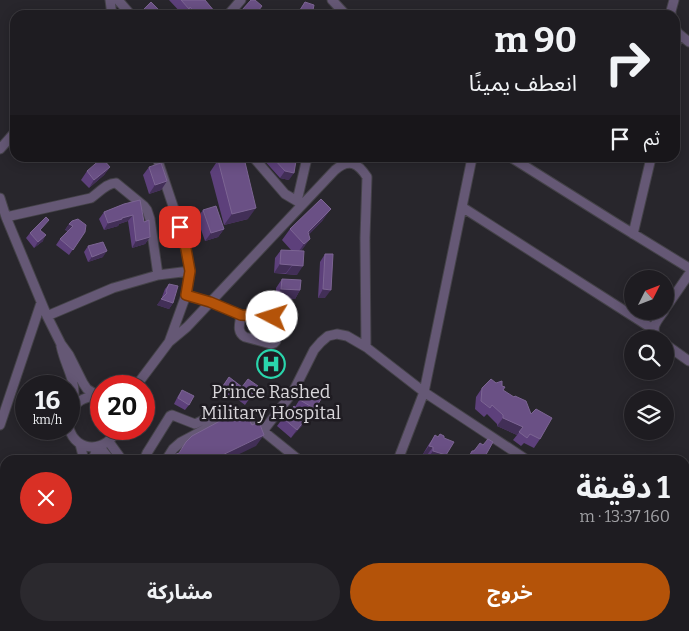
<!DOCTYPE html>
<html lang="ar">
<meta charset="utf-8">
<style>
body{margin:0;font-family:Bitter,"Noto Sans Arabic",serif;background:#2b292e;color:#f1f3f6;direction:rtl;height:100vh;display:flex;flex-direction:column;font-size:19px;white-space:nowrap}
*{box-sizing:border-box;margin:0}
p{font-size:16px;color:#a1a1a5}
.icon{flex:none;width:28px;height:28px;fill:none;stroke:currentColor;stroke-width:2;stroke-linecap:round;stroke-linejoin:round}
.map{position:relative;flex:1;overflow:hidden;direction:ltr}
.sheet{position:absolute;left:0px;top:455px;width:690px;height:176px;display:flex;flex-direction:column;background:#1e1c21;border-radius:15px 15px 0 0;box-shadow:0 2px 12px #0003,0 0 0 1px #3c3a3f;direction:rtl}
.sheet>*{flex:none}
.guide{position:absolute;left:10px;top:10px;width:670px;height:152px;border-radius:15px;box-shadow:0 2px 12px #0003,0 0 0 1px #3c3a3f;direction:rtl;background:#1e1c21;color:#f1f3f6;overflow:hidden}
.needle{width:32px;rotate:48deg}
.controls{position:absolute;left:624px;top:270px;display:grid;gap:10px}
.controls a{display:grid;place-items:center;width:50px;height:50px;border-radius:50%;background:#1e1c21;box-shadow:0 2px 12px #0003,0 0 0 1px #3c3a3f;font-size:25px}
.speed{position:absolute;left:15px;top:375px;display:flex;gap:10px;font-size:25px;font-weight:700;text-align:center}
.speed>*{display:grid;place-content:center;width:65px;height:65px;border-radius:50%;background:#1e1c21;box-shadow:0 2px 12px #0003,0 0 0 1px #3c3a3f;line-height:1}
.speed small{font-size:12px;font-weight:400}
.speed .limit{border:8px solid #d22;background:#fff;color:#111}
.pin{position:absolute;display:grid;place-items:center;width:42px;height:42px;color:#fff;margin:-21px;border-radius:10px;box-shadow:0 2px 8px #0006}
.me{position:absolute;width:55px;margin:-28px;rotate:275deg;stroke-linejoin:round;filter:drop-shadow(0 0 4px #0008)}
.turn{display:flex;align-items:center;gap:18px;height:105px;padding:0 20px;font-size:22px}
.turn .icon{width:65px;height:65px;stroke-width:2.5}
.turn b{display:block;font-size:35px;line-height:42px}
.then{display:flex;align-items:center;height:48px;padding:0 20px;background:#0003;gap:10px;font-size:19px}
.round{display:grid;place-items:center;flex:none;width:52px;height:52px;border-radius:26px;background:#2b292e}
.overview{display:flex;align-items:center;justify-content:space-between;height:85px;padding:0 20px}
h1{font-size:30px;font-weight:700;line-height:38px}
.action{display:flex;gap:10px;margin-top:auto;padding:10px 20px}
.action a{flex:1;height:58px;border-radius:30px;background:#b45309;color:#fff;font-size:20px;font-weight:700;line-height:58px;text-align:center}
.action a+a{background:#2b292e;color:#f1f3f6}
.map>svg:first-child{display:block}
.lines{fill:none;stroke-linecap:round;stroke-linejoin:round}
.minor-casing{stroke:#444248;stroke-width:11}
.minor{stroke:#655875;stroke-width:9}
.wall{fill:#5d407b}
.shaded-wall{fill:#422f57}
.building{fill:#6a5085;stroke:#7c6593}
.route-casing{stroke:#753606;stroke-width:12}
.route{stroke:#b45309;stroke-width:9}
.labels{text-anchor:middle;stroke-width:5;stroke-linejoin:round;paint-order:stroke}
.poi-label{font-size:18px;fill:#d8d6da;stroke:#1f1c22}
</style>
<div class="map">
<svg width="689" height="631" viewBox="0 0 689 631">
<rect width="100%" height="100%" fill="#28262c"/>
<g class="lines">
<defs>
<path id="minor" d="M110,0L112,15
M118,0L131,15
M332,0L345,14
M228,15L241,0
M671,15V11L674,0
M675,28L678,33L689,42
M675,49L678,33
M0,149L15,132
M254,158L285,194L302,204
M512,158L614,222L689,268
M0,198L6,217L47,316L61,344L69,355L83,383L87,389L100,397
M297,201L307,158
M462,207L653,329
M6,217L91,198C99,193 106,183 116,183L144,206L147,210L150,219L158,275
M633,234L651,158
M186,295L210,302L241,315L272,317C279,321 276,333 276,341L274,343L271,344L245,337C236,332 240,323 241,315
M665,309L689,274
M47,316L113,288L158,275L190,271
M657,339C650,327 657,321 664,311
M169,342L187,327L335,170C349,158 358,163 367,177L365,238L366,347
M665,344L689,361
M61,346C66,370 79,382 72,408
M136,386L169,342L186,295L190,271L186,249L180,227L157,158
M69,415C75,402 84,395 99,397
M0,425L41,303
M69,428C76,454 108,452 117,429
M263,431L293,392L314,350L321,342L328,336L337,334L347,336L366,347L424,392L527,460
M109,442L122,460
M80,444L84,460
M100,447L110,460
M93,460L97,447
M144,460L147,453L170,416L172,415L195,424L227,409H231L263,431L299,460
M166,460L173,449L181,442L228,417L238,415
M398,460L424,392L472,158
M685,565L689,567
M136,626L142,631
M446,626L453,631
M605,626L613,631
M73,631V626
M210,631L212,626
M595,631L599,626"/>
</defs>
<!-- minor casing -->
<use href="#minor" class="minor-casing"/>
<!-- minor -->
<use href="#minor" class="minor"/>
</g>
<!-- wall -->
<path class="wall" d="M169,0H205L215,12L213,15H183Z
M305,2L313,10L317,15H296Z
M242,10L256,15H239Z
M142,11L164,15H139Z
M137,158H150L149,159L139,163Z
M262,158H283L282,159L289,180L280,178Z
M218,160L248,219L224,225L210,172Z
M110,167L104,175L89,188L81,180L87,171Z
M149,167L167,181L161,190L149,194L143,175Z
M124,204L144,222L150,237L145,244L132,248L128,221L119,224L118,226L104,230L99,219L104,212Z
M203,210L224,229L218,237L205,241L197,218Z
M323,220L308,235L301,251L297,275L274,273L275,258L281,250H291L282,240L290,229Z
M69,224L85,232L69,255L56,245L60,239L68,231L65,230Z
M41,230L43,241L34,248L26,238L30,233Z
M88,246L103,257L88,262L84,252Z
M325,254V298H318L320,262Z
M282,279L300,290L295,299L276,298V288Z
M169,284L173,303L169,309L157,305L163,298L162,297L165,289Z
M229,377L242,387L258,386L245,405L233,396L230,400L219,391Z
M502,386L503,390L540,439L534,448L524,443L521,446L513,440L517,435L497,426V424L487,414L484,417L475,409L476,397L482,388Z
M306,389L315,409L309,418L305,415L307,417L291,438L277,426L283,418L295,407Z
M182,390L189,405L185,410L174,404L178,396Z
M435,435L446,455L443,460H424L426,458H427V455L423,454L429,444Z
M483,445V460H466L472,451Z
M104,626H132L134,628L132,631H109Z
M181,626H205L202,631H183L179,629Z"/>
<!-- shaded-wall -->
<path class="shaded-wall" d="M143,158H150L149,159L139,163Z
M110,167L104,175L89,188L94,180Z
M285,171L294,173L289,180L280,178Z
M167,181L161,190L149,194L155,185Z
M256,208L248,219L224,225L232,214Z
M331,209L323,220L302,242L308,232Z
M133,215L128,221L119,224L118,226L104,230L108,223L122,218Z
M69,224L73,226L70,231L65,230Z
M224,229L218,237L205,241L211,233Z
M46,235L43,241L34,248L38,242Z
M150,237L145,244L132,248L136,241Z
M310,239L302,250L296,255L304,244Z
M107,251L103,257L88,262L92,257Z
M280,264L292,265L286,273H274Z
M292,266H303L297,275L286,274Z
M281,289L300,290L295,299L276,298Z
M323,289L331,290L325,298H318Z
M161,299L173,303L169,309L157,305Z
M307,417L302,426L291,438L297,430Z
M503,418L523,427L517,435L497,426Z
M264,435L256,446L227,460H212Z
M429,446L433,447L427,455L423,454Z
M433,451L446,455L443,460H430L427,459Z"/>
<!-- building -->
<path class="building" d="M181,0H205L215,12L212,15H197L190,7L189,9Z
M251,0H255L262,6L255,15H248L242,10Z
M151,2L164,15H147L142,11Z
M305,2L314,5L313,10L318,13L317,15H304L305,13L300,10Z
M102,158L110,167L94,180L87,171Z
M230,158H244L256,208L232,214L218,160Z
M273,158H283L282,159L296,161L294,173L285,171Z
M161,163L167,181L155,185L149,167Z
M321,199L331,209L308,232L310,239L304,244L290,229Z
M140,200L144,222L149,220L150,237L136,241L133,215L122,218V219L108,223L104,212L124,204Z
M216,206L224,229L211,233L203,210Z
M46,217L49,220L40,230L46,235L38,242L30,233Z
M78,219L86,225L85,232L73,250L60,239L73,226L69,224L72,221Z
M103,242L107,251L92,257L88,246Z
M281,250L304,251L303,266L280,264Z
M325,254H333L331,290L323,289Z
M282,279L301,280L300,290L281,289Z
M169,284L178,286L173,303L161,299L167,293L166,291Z
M229,377L242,387L248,379L258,386L249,399L237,390L234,394L223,386Z
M491,379L496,383L502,381V386L505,387L503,390L514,397L515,396L526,401L531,414L536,409L552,418L540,439L530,434L527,438L519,432L523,427L503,418V415L492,405L490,408L481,401L482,388Z
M306,389L321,399L315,409L300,400Z
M182,390L194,396L189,405L178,398Z
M294,406L307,417L297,430L283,418Z
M245,412L252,425L259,422L264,435L212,460H171L174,455L179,453L186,442L192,436L233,414L235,416Z
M440,434L444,436V438L454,442L446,455L433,451V447L429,446L435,435L438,437Z
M488,439L493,442L483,460H474L469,457L472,451H474L480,443L483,445Z
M426,458H431L435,460H425Z
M114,626H132L134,628L131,631H118Z
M190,626H205L202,631H196L197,630Z
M233,626H243L240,631H229Z
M410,626H430L428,631H408Z"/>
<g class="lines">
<defs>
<path id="route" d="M180,227L186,249L190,271L186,295L210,302L241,315L272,317"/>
</defs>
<!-- route casing -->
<use href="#route" class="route-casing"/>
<!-- route -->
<use href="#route" class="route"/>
</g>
<!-- icons -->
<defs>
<symbol id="hospital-ring" viewBox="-11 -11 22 22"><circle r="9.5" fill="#1f1c22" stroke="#2ad5ac" stroke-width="1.5"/><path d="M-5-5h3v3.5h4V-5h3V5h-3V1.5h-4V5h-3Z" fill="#2ad5ac"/></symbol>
</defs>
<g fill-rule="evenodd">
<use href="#hospital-ring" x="255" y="348" width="32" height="32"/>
</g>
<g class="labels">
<!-- poi labels -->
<g class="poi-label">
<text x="271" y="398">Prince Rashed<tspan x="271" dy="21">Military Hospital</tspan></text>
</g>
</g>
</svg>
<div class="controls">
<a><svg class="needle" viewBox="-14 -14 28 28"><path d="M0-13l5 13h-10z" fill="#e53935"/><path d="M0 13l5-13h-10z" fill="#a1a1a5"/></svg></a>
<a><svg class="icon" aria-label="search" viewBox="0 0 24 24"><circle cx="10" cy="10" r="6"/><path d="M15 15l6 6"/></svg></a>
<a><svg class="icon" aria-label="layers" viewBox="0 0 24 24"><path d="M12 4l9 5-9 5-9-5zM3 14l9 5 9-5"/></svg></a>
</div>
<div class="speed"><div>16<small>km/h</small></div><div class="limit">20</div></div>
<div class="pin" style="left:180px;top:227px;background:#d93025"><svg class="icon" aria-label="arrive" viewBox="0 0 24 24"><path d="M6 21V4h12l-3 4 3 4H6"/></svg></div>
<svg class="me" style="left:272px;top:317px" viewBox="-20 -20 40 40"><circle r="19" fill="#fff"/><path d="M0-13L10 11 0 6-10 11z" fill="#b45309"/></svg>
<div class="guide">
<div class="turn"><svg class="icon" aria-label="right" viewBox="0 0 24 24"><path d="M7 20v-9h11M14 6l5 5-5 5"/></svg><div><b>90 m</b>انعطف يمينًا</div></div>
<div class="then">ثم<svg class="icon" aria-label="arrive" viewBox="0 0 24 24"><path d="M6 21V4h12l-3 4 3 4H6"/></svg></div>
</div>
<section class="sheet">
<div class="overview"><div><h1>1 دقيقة</h1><p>160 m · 13:37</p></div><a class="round" style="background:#d93025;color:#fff"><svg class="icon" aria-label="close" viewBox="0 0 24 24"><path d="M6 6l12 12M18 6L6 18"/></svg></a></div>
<div class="action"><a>خروج</a><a>مشاركة</a></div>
</section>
</div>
